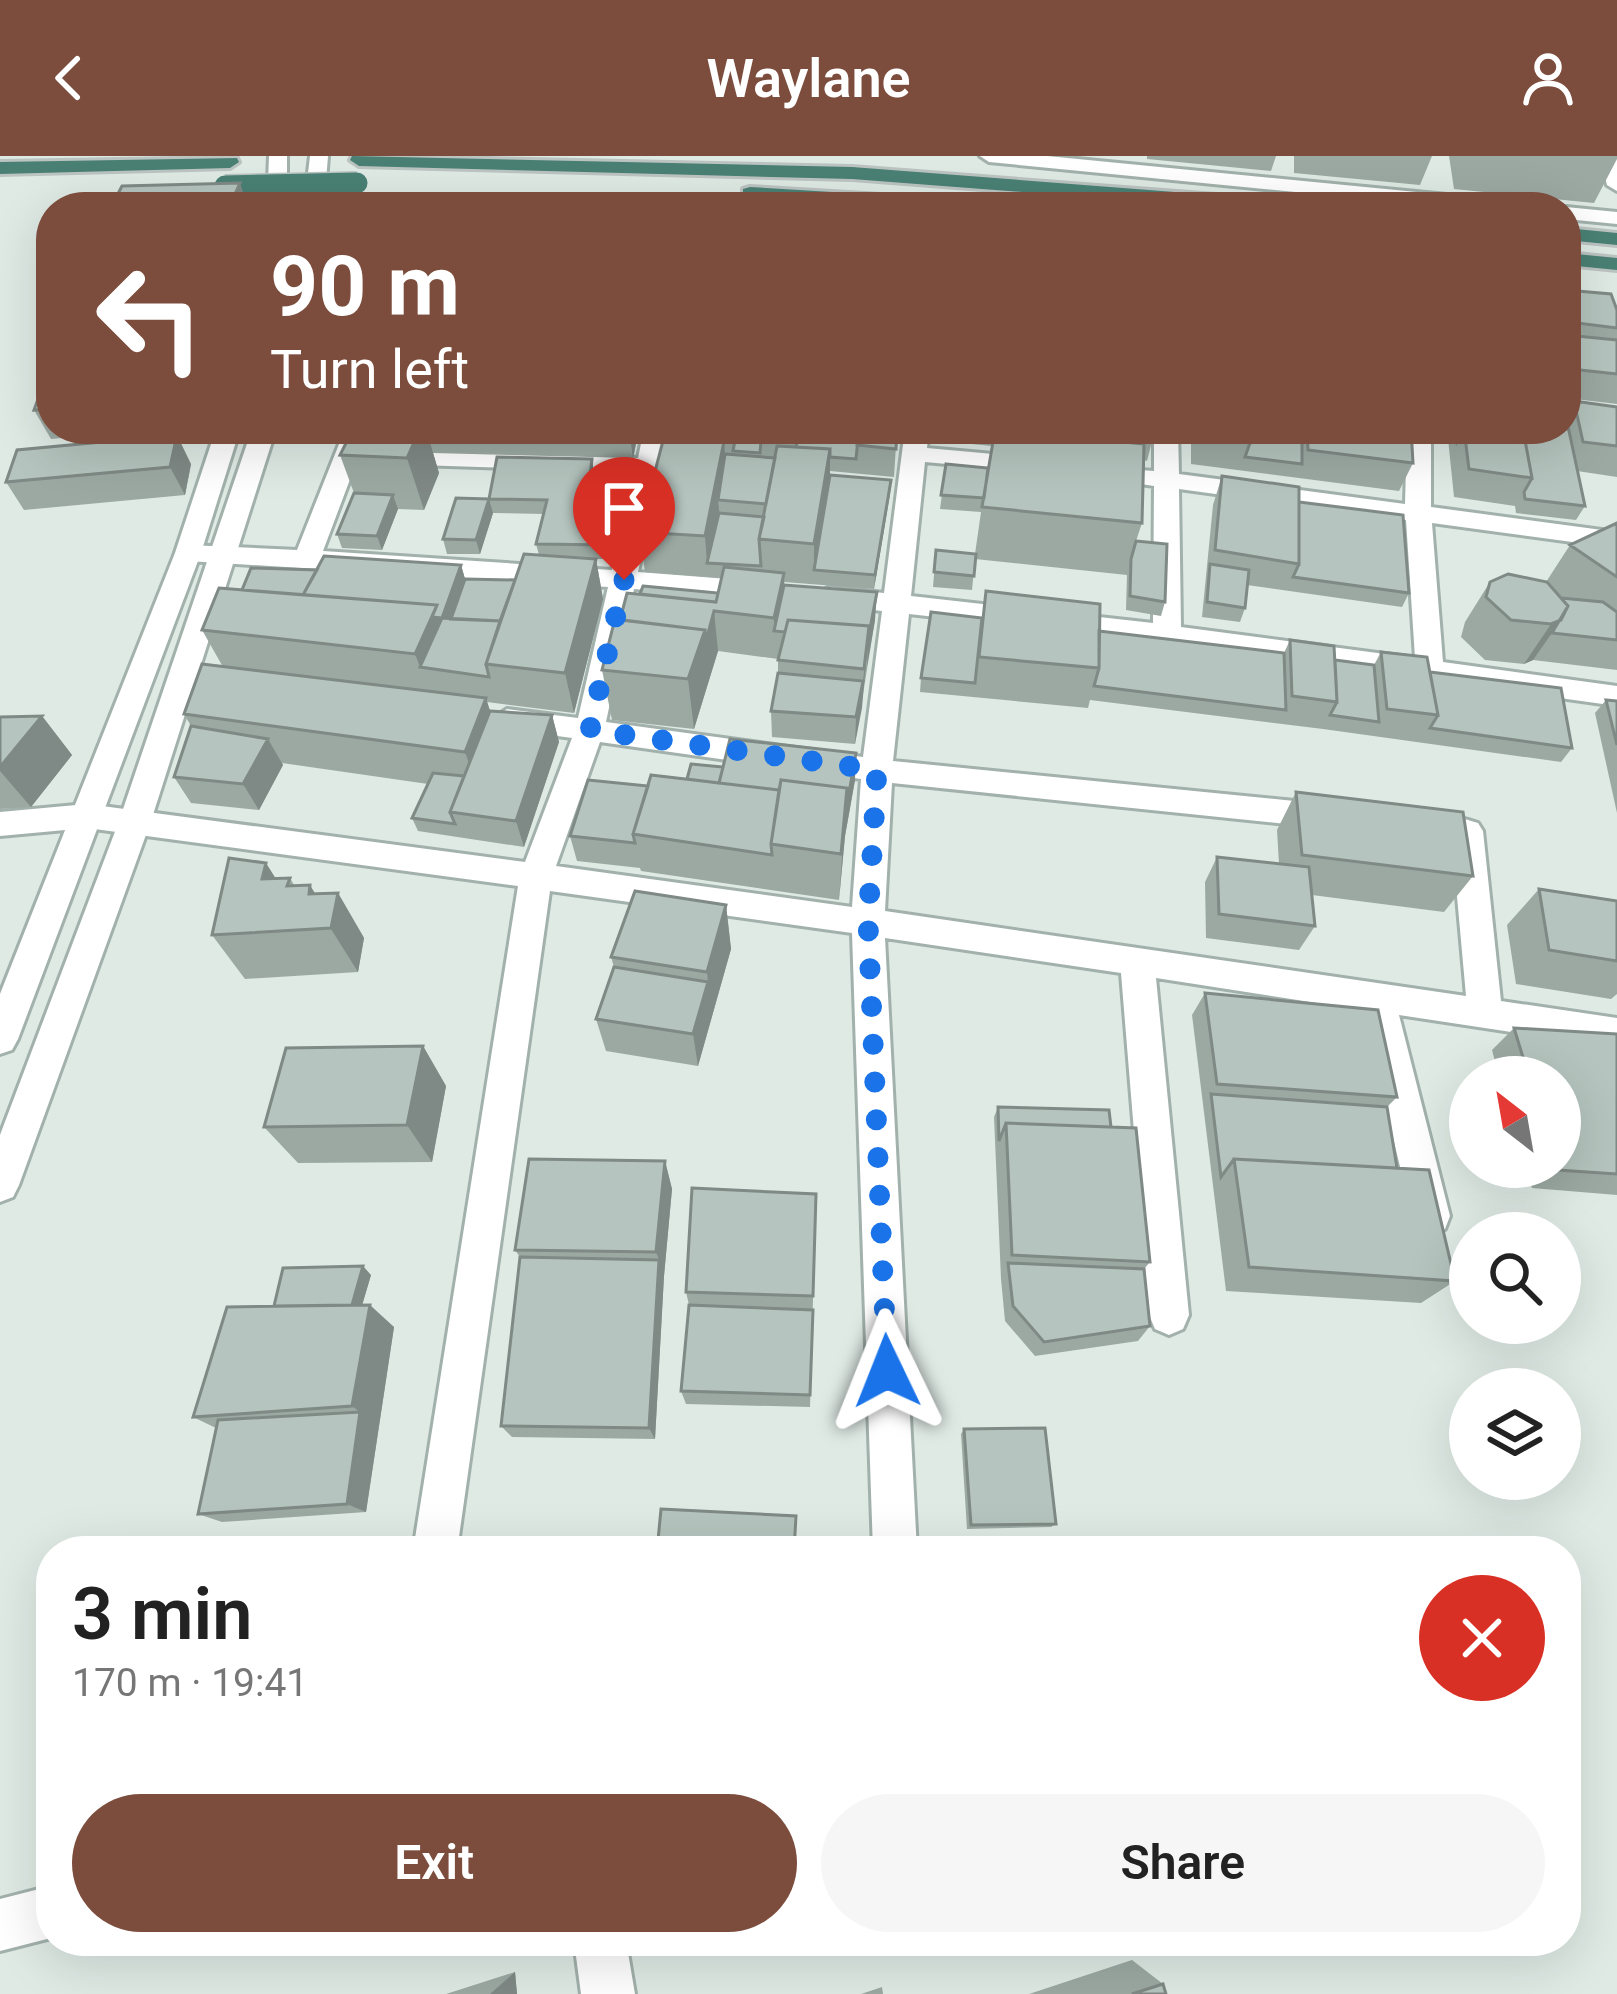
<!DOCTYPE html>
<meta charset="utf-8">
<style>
body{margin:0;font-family:Roboto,sans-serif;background:#f6f6f6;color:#222;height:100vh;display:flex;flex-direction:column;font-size:45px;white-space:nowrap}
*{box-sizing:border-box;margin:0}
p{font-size:39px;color:#767676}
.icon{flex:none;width:66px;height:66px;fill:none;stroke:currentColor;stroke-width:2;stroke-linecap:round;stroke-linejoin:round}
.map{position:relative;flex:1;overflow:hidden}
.drawer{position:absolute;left:36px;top:1380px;width:1545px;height:420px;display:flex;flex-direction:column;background:#fff;border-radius:48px;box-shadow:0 12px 48px #0002}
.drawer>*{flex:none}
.top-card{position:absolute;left:36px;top:36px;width:1545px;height:252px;border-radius:48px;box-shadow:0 12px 48px #0002;background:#7c4c3c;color:#fff;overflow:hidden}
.needle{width:78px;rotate:329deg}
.controls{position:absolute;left:1449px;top:900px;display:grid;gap:24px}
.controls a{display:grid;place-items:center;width:132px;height:132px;border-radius:50%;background:#fff;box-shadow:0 12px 48px #0002;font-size:60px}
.pin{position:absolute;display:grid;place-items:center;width:102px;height:102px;color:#fff;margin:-123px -51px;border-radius:50% 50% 50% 0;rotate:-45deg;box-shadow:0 0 12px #0007}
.pin .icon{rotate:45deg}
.me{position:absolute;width:132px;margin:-66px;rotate:358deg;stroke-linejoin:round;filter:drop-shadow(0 0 9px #0008)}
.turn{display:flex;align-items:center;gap:42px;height:252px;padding:0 36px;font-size:54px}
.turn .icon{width:156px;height:156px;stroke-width:2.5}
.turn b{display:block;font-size:84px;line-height:102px}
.round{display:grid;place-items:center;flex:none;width:126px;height:126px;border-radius:63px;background:#f6f6f6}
.summary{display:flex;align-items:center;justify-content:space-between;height:204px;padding:0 36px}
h1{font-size:72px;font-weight:600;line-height:90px}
.button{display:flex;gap:24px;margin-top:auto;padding:24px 36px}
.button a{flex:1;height:138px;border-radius:72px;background:#7c4c3c;color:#fff;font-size:48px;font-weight:600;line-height:138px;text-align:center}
.button a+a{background:#f6f6f6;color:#222}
header{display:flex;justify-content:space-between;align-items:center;height:156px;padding:0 36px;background:#7c4c3c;color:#fff;font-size:54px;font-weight:600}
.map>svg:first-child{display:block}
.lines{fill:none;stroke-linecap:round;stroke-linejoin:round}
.minor-casing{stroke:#a2b1ac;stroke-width:6}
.tertiary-casing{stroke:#a2b1ac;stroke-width:6}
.trunk-casing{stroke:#bcc4c2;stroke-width:6}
.minor{fill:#fff;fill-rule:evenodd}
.tertiary{fill:#fff;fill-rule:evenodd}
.trunk{fill:#4a8074;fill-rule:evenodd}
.trunk-bridge-casing{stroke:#bcc4c2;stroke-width:24;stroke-linecap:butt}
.trunk-bridge{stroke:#4a8074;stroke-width:21}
.wall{fill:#9ca9a3}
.shaded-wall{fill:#7f8985}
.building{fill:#b5c4be;stroke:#7f8985;stroke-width:3}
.route{stroke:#1a73e8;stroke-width:21;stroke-dasharray:0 37.8}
</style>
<header><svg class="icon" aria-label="back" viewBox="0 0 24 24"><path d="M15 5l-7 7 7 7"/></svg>Waylane<svg class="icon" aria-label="person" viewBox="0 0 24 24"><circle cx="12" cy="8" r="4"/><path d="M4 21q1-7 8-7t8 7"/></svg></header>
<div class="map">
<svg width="1617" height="1838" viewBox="0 0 1617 1838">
<rect width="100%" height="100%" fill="#dfeae5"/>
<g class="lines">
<defs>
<path id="minor" d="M980,0H1047L1509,45L1519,51H1449L989,6Z
M1600,0H1617V35L1607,29Z
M1566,51L1617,56V68L1566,63Z
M345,273H369L323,395L612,414L634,316L387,308L375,301L387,294L638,302L644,273H668L662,302L680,310L677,315L659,317L638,416L768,426L781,435L768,444L634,433L606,566L863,601L882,455L829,449L816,440L829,431L884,437L905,273H929L927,292L1036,302L1048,309L1036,316L925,306L911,440L1153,467L1154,330L1088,320L1085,315L1088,310L1154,315V273H1178L1179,318L1405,348L1407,273H1431V351L1617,376V392L1432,367L1443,506L1617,530V550L1167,487L909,458L893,605L1334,649L1345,653L1350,661L1345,669L1334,673L892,627L885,755L1466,840L1452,685L1408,678L1403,670L1408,662C1428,655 1458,660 1478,667L1483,675L1501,845L1617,862V892L1399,859L1450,1060L1445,1073L1431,1078L1417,1073L1412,1060L1362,854L1156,822L1189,1159L1183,1173L1169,1179L1155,1173L1149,1159L1121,817L885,782L917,1395H873L852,777L550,735L457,1395H413L518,730L87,672L0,680V656L87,648L525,706L572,582L507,573L492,563L507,553L578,562L608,431L188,405L175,397L188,389L297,394ZM1179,333L1406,364L1415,502L1181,471ZM600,586L861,623L852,751L556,710Z
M51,1730V1782L0,1795V1743Z
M574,1785H626L635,1838H581Z"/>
<path id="tertiary" d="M269,0H287V51H267Z
M310,0H328L324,51H304Z
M216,273H240L201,397L18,883L12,894L0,898V838L175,397Z
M252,273H276L151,665L19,1029L13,1041L0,1046V979L119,665Z"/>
<path id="trunk" d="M352,0L852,11L1293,45L1303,51H1217L852,23L359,10L350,4Z
M237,2L239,6L230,12L0,18V6Z
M750,31L964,44L974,50L884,51L743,41V33Z
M1566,72L1617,77V89L1566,84Z
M1566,97L1617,102V114L1566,109Z"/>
</defs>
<!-- minor casing -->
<use href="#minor" class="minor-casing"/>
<!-- tertiary casing -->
<use href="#tertiary" class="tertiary-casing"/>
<!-- trunk casing -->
<use href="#trunk" class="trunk-casing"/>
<!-- minor -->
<use href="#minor" class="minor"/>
<!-- tertiary -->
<use href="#tertiary" class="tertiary"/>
<!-- trunk -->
<use href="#trunk" class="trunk"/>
<defs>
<path id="trunk-bridge" d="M225,30L357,27"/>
</defs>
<!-- trunk-bridge casing -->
<use href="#trunk-bridge" class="trunk-bridge-casing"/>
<!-- trunk-bridge -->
<use href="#trunk-bridge" class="trunk-bridge"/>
</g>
<!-- wall -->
<path class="wall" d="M1147,0H1276L1271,15L1147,3Z
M1294,0H1432L1420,29L1294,17Z
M1449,0H1617V3L1594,47L1454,33Z
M1566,134L1617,154V248L1566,242Z
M51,221V273H160L51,283L34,254Z
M1574,245L1617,251V321L1577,315L1585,350L1576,364L1516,357L1515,350L1454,341L1447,273H1566V258Z
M353,273H639L633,302L433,297L439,317L424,354L398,353L382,394L342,392L337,378L354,337L340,299Z
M897,273L894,321L830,315V319L891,324L874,433L784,426V429L875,464L855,588L772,581L771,555L778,517V503L718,495L694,573L612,564L602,514L620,464L640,438L718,437L721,422L645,416L639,376L668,278Z
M943,273H1155L1147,305L1144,304L1142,367L1136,385L1165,446L1161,460L1126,454L1127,418V419L975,403L972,434L933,431L936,394L975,398L981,356L940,353L946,308L988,312L992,290L941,285Z
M1191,273H1411L1413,307L1399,335L1191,308Z
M191,308L185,339L24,354L6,326Z
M594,317L591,345L620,359L612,403H596L603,443L574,557L487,546L490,555L552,559L559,586L524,691L418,675L412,662L428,628L282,607L283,609L259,654L191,647L174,621L191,570L184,558L223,511L202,474L242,434L317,414L461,409L465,423L515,424L539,399L536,388L544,358L493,357L480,398H447L443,383L489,343Z
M1222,320L1299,346L1409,437L1402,451L1247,429L1245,452L1240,466L1202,461L1213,349Z
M1617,367V514L1533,504L1524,508L1485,504L1461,481L1465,466L1490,426H1546L1570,389Z
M986,435L1099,475L1284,497L1290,484L1335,504L1374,509L1381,496L1430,516L1572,592L1561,606L1323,573L1090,544L1088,552L920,536L921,522L982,462Z
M1606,544L1617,545V657L1595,557Z
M0,560H42L72,599L31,651L0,653Z
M687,623L855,624L845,680L839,744L641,715L640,712L577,705L570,680L648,630Z
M1296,636L1473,720L1444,756L1312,739L1315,770L1299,794L1206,782L1205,726L1217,701L1279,708L1277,674Z
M275,722H290L294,729L316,738L338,737L364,782L358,816L245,823L212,779Z
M1539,733L1617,745V838L1611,843L1516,828L1507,769Z
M726,749L731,793L698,910L606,895L596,863L614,811L611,801Z
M1205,837L1397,941L1387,951L1397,1012L1455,1125L1421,1147L1226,1135L1192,859Z
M1514,872L1617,878V1039L1532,1032L1526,1011H1560V921H1499L1492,894Z
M423,890L446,930L432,1006L298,1007L264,971Z
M998,951L1111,971L1150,1106L1144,1113L1150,1170L1138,1185L1035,1200L1005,1165L1001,1123L994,961Z
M665,1005L672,1033L664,1120L655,1283L512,1281L501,1270L520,1101L515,1094Z
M816,1038L810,1251L686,1248L681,1235L689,1149L686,1136Z
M371,1119L362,1149L394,1171L366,1356L222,1366L198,1358L216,1272L193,1261L274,1150Z
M964,1273L1056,1368L1051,1371L967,1373L961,1278Z
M1132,1804L1163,1828L1166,1838H1029Z
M515,1816L517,1838H446Z
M882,1831L883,1838H861Z"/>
<!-- shaded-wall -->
<path class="shaded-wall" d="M240,27L248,51H229Z
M420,273H426L439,317L424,354L407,302Z
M629,273H639L633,302Z
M177,279L191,308L185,339L170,311Z
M724,285L727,326L718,344L720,363L707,407L705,380Z
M830,293V334L814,414V428V388Z
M592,303L594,317L590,359L587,344Z
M891,324L890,338L874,433L875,419Z
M393,339L398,353L382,394L377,380Z
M489,343L493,357L480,398L476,384Z
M618,345L620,359L612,403L610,389Z
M596,403L603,443L574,557L565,517Z
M461,409L469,437L420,511L415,498L437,449Z
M784,417L785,457L774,475V462Z
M877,436L875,464L867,510L868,483Z
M714,455L718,495L694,573L688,523L705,474Z
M1561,464L1533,504L1524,508L1551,468Z
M869,470L862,552L855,588L856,561L863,525Z
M486,542L498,581L479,635L465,596Z
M552,559L559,586L524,691L516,665Z
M42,560L72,599L31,651L0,615V611Z
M268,583L283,609L259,654L243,628Z
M856,597L855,624L845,680L839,744L847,632Z
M266,707L295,753L262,723Z
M310,729L332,766L338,737L364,782L358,816L309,738Z
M726,749L731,793L698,910L693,878L708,826L707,816Z
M423,890L446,930L432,1006L407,969Z
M665,1005L672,1033L664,1120L655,1283L649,1272L659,1104L656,1096Z
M363,1110L371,1119L356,1170L348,1163Z
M370,1149L394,1171L366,1356L347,1348L360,1256L352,1250Z
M628,1383L639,1394V1395H628Z
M515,1816L517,1838H490Z"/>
<!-- building -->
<path class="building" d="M240,27L229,51H111L122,30Z
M1566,134L1611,138L1617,154V172L1569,166L1566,153Z
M1566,179L1617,184V218L1571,213L1566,194Z
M46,221H51V253L34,254Z
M1574,245L1617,251V290L1583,286Z
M1566,261L1585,350L1525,343L1524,336L1532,322L1524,279L1475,273H1566Z
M353,273H420L407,302L340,299Z
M426,273H446L449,283L429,282Z
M515,273H564L567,286L511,285Z
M669,273H734L732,281L668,278Z
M737,273H762L760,297L733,295Z
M762,273H795L793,285L760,283Z
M800,273H859L856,303L830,301V293L796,291Z
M859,273H897L896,293L857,289Z
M1114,273H1155V276Z
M1200,273H1250V287L1200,280Z
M1250,273H1302V308L1245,301L1250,287Z
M1307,273H1411L1413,307L1308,294Z
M1456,273H1463L1457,285Z
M1464,273L1524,279L1532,322L1469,313Z
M995,274L1144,288L1142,367L982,351Z
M177,279L170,311L6,326L17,294Z
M664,281L724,285L705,380L639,376Z
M777,290L830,293L814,388L759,383Z
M725,298L775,302L766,348L718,344Z
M497,301L592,303L587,344L618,345L610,389L536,388L547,344L489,343L476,384L443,383L456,342L489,343Z
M946,308L988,312L984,342L941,339Z
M830,319L891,324L875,419L814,414Z
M1222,320L1299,331V408L1215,394Z
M354,337L393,339L377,380L337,378Z
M1299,346L1403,359L1409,437L1293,421L1299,408Z
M719,357L764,361L759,383L761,410L707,407Z
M1617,367V421L1570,389Z
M1136,385L1167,388L1165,446L1130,440L1131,403Z
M936,394L976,398L974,420L934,416Z
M524,398L596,403L565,517L486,508Z
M324,400L461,409L442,462L500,465L486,508L489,521L420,511L442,462L432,461L437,449L303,439Z
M1210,408L1249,414L1245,452L1207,446Z
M724,411L784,417L774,462L714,455L706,485L705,474L620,464L627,437L716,446Z
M251,412L317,414L303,439L242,434Z
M1508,418L1547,426L1568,450L1561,464L1551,468L1511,464L1486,441L1490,426Z
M465,423L515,424L500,465L451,463Z
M784,429L877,436L868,483L869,470L788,464L785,476L774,475Z
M643,430L718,437L716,446L640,438Z
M219,432L437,449L415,498L202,474Z
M986,435L1100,448L1099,512L979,501Z
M1561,442L1603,446L1617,456V484L1552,477L1568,450Z
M931,456L982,462L975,527L921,522Z
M615,463L705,474L688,523L602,514Z
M788,464L869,470L864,513L778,504Z
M1099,475L1284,497L1286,554L1094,530L1099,512Z
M1290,484L1334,490L1337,546L1292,540Z
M1381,496L1427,501L1438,559L1387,553Z
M1335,504L1374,509L1379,566L1330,559L1337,546Z
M202,508L486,542L465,596L184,558Z
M1430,516L1561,532L1572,592L1430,572L1438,559Z
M778,517L863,525L856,561L771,555Z
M1606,544L1617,545V589Z
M490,555L552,559L516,665L450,656Z
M42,560L0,611V561Z
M191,570L268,583L243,628L174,621Z
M730,583L856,597L846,654L847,632L781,624L779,634L719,627Z
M691,608L723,611L719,627L687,623Z
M433,617L464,620L450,656L455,668L412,662Z
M651,619L779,634L771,688L772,699L633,678Z
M588,624L648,630L633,678L635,687L570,680Z
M781,624L847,632L841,698L771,688Z
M1296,636L1463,656L1473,720L1302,699Z
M1217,701L1309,711L1315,770L1219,758Z
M229,702L266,707L262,723L290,722L287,730L310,729L309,738L338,737L331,772L212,779Z
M1539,733L1617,745V805L1549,794Z
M635,735L726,749L707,816L611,801Z
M614,811L708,826L693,878L596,863Z
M1205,837L1378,854L1397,941L1217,928Z
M1514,872L1617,878V1018L1558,1014L1557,1011H1560V921H1529Z
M423,890L407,969L264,971L286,892Z
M1211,938L1387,951L1397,1012L1234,1003L1221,1021Z
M998,951L1109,954L1111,971L1006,967L999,985Z
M1006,967L1136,972L1150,1106L1012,1099Z
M529,1003L665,1005L656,1096L515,1094Z
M1234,1003L1429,1014L1455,1125L1249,1111Z
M692,1032L816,1038L813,1140L686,1136Z
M520,1101L659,1104L649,1272L501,1270Z
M1008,1107L1144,1113L1150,1170L1044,1186L1013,1150Z
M363,1110L352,1149L274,1150L283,1112Z
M370,1149L352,1250L193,1261L227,1151Z
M689,1149L813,1154L810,1239L681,1235Z
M360,1256L347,1348L198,1358L218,1264Z
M1045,1272L1056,1368L971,1369L964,1273Z
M661,1353L796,1360L794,1395H657Z
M628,1383V1395H490V1393Z
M1163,1828L1166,1838H1132Z"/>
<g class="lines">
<!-- route -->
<path class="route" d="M624,424L590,574L877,614L868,766L887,1215"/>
</g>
</svg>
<div class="controls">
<a><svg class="needle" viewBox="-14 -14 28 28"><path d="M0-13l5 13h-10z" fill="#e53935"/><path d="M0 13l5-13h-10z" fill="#767676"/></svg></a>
<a><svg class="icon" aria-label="search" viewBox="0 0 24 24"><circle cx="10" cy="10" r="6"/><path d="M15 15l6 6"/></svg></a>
<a><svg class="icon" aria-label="layers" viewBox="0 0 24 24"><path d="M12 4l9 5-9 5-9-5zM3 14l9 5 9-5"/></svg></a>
</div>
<div class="pin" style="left:624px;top:424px;background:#d93025"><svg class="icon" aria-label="arrive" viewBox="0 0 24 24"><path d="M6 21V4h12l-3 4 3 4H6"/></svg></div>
<svg class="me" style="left:887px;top:1215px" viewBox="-20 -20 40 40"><path d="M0-17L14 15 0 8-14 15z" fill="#1a73e8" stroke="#fff" stroke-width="4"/></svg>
<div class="top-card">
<div class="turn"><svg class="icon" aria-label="left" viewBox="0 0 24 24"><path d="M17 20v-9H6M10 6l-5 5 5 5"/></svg><div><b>90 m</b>Turn left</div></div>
</div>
<section class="drawer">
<div class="summary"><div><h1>3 min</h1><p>170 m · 19:41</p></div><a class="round" style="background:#d93025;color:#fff"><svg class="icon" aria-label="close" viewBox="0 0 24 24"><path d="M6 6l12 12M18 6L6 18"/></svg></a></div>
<div class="button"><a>Exit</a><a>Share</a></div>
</section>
</div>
